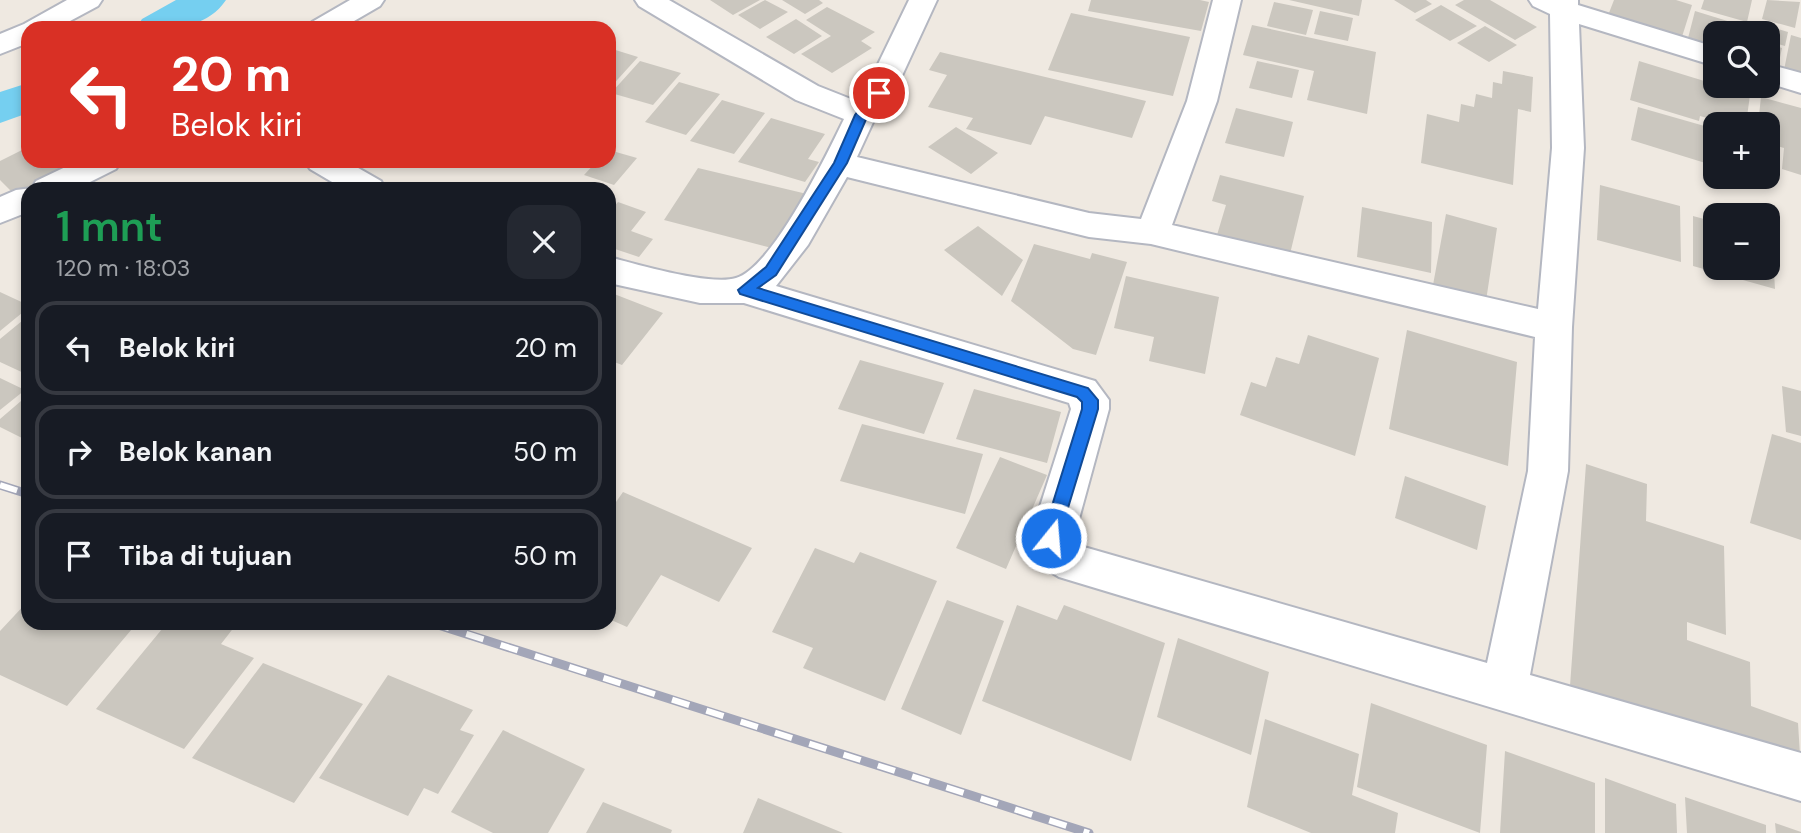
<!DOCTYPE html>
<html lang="id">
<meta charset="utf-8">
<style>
body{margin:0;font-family:"DM Sans",sans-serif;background:#242831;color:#f1f3f6;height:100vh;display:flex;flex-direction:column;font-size:26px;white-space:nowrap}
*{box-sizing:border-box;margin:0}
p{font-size:23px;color:#9ea1a6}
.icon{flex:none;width:38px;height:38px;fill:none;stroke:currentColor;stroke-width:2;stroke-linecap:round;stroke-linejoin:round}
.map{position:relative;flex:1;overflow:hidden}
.sheet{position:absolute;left:21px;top:182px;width:595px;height:448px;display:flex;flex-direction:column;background:#171b24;border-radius:21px;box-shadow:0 4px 10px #0003}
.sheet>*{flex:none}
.hud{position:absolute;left:21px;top:21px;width:595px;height:147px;border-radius:21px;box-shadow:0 4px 10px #0003;background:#d93025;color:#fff;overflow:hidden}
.tools{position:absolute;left:1703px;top:21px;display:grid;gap:14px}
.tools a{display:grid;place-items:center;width:77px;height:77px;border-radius:14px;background:#171b24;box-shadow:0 4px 10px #0003;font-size:35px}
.pin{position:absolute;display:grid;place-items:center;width:60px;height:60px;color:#fff;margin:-30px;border:4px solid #fff;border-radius:50%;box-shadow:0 2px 7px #0007}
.me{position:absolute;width:77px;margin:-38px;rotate:17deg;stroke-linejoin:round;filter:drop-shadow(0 0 5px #0008)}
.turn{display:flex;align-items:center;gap:24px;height:147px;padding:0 35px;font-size:32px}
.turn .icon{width:91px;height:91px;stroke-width:2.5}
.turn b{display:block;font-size:49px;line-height:60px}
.round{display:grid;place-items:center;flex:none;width:74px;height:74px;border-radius:21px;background:#242831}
.overview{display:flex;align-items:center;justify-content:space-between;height:119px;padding:0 35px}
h1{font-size:42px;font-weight:600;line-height:52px;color:#1e9e55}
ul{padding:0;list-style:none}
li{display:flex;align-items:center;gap:21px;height:94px;margin:0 14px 10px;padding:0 21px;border:4px solid #363941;border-radius:21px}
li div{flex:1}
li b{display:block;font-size:26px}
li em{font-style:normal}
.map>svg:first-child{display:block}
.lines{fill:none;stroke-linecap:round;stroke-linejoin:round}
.canal{fill:#75cff0;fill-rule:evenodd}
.building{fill:#cbc7bf}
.minor-casing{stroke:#b4b7c1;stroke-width:4}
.minor{fill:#fff;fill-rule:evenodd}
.rail-casing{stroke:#a3a6b8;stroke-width:9}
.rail{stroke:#fff;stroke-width:6;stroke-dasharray:18;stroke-linecap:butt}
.route{fill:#1a73e8;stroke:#114b97;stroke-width:2}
</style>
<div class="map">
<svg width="1801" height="833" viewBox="0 0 1801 833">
<rect width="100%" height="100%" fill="#efe9e1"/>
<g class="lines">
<!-- canal -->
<path class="canal" d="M176,0H226C205,31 169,28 136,28L142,19Z
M28,83V113L0,123V92Z"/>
</g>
<!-- building -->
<path class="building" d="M710,0H760L733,15Z
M765,0L788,12L760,29L738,15Z
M782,0H819L823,3L805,14Z
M1091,0H1200L1209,2L1201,31L1088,11Z
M1289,0H1362L1359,16Z
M1394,0H1426L1432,4L1415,13Z
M1464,0H1490L1537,27L1515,40L1455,5Z
M1614,0H1676L1692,5L1681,40L1607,18Z
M1704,0H1752L1747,22L1701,9Z
M1767,0L1800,2L1795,28L1762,19Z
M1274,2L1313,10L1306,35L1267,26Z
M1441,5L1477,26L1450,41L1415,20Z
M827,7L875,32L861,41L872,48L832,73L801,54L831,36L806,20Z
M1320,11L1353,18L1348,41L1314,34Z
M1695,11L1734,23L1731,33H1715V50L1687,42Z
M1071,13L1190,37L1173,96L1048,70Z
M796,19L822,36L794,54L766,37Z
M1754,22L1788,32L1785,46L1768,41V33H1751Z
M1252,25L1376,52L1367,114L1307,100L1314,71L1243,55Z
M1485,26L1517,45L1489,62L1457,43Z
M1791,35L1801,38V75L1784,70Z
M1768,44L1782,48L1778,67L1768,64Z
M609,48L638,57L609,89Z
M940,52L1146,101L1132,138L1045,116L1031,145L966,129L973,118L928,107L947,75L929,70Z
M640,61L681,73L653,105L611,93Z
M1257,61L1299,70L1292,98L1249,88Z
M1639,61L1750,95L1746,124H1729L1700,116L1699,121L1630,100Z
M1503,71L1533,77L1531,112L1518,109L1513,185L1421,163L1427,114L1459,122L1461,104L1474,107L1476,94L1492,98L1493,82L1502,84Z
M679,82L720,94L686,135L645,122Z
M1761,97L1801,108V175L1782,169L1784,148L1768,143V124H1758Z
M722,100L765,113L734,154L690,141Z
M1638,107L1715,129V166L1631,140Z
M1236,108L1293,122L1284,157L1225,143Z
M771,118L825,134L808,159L819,162L805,182L738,162Z
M956,127L998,153L971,174L928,147Z
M28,147V161H80L15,195L0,180V161Z
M609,150L637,158L614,185L584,175L597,161H609Z
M698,168L807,194L776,249L664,220Z
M1220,175L1304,196L1290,254L1217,235L1226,205L1212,201Z
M1600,185L1680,206L1681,262L1597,240Z
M618,202L646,212L631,231L653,239L639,257L609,247V213Z
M1362,207L1432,222L1431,273L1357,257Z
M1446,214L1497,228L1486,301L1433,285Z
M1693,216L1715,222V268H1768V235L1772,237L1775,289L1693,266Z
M978,226L1023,260L1002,296L944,250Z
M1034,244L1090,259L1092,253L1127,262L1096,355L1073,349L1011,301Z
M1126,276L1219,297L1205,374L1149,361L1154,337L1114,328Z
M0,292L28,305V308L0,331Z
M609,292L663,313L622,365L609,360Z
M28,316V375L0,362V339Z
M1407,330L1517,362L1508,466L1389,429Z
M1308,335L1379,358L1355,456L1240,415L1251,382L1266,387L1276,357L1299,364Z
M860,360L944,383L924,434L838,409Z
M0,378L25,390L0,410Z
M1782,386L1801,391V436L1786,432Z
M974,389L1061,412L1047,463L956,439Z
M28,395V441L0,427V419Z
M862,424L983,454L965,514L840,481Z
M1772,434L1801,443V540L1750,523Z
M1000,457L1047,475L1006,569L956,548Z
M1586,464L1647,484L1646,521L1724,546L1726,635L1687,622V640L1750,662L1751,706L1798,723L1801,771L1570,686Z
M1405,476L1486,506L1477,550L1395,518Z
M623,492L752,548L719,602L661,575L627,627L609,619V512Z
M815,548L854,563L860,552L937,581L885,701L803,668L813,648L772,632Z
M947,600L1004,621L961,735L901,709Z
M28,601V623H137L67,706L0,675V631Z
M1017,605L1057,620L1064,605L1165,643L1131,761L982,701Z
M167,623H229L235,626L221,644L254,658L184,749L96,709Z
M1178,638L1269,672L1251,755L1157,717Z
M263,663L363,704L294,803L192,758Z
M388,675L473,710L460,730L474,735L438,794L424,788L408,816L319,778Z
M1371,703L1487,745L1480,833L1357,787Z
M1265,719L1359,754L1352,795L1398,813L1395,833H1311L1247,807Z
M503,730L585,769L548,833H493L451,812Z
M1505,751L1595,783V833H1500Z
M1605,778L1676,804L1677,833H1605Z
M1685,797L1766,825V833H1687Z
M758,798L843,833H743Z
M603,802L672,830L671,833H586Z
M1775,823L1801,832V833H1776Z"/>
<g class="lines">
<defs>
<path id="minor" d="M67,0H102L98,6L57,28H28V43L0,54V34L24,24Z
M350,0H384L380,6L342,28H308L312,22Z
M635,0H669L818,86L856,101L866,89L909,0H937L894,93L875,118L857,157L1089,213L1141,219L1187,101L1213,0H1241L1217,101L1172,225L1538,309L1552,148L1550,14L1533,6L1529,0H1578V5L1715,47V66L1579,24L1584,148L1572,327L1568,471L1530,675L1801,753V801L1059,577L1041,566L1030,538L1071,409L1069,403L744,303H700L609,283V257C636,264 710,286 736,278C773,267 827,154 844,119L796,100L639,6ZM847,177L1089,237L1151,244L1535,337L1528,471L1487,663L1084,547L1073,541L1109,409V400L1095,381L776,286L808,245Z
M1768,64L1801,73V93L1768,83Z
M78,161H121L116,169L76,189H28V212L0,223V197L16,190L32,188L36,181Z
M305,161H346L381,181L385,189H344L310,169Z"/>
</defs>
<!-- minor casing -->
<use href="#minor" class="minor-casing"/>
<!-- minor -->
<use href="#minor" class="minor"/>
<defs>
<path id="rail" d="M0,485L28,494
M432,623L1089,833"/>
</defs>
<!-- rail casing -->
<use href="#rail" class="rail-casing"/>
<!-- rail -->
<use href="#rail" class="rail"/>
</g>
<!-- route -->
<path class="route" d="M879,89L885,93L867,117L847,163L776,275L758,288L1088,388L1098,400V409L1057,544L1051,546L1045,544L1042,538L1082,409V402L1077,397L740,294L738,290L766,267L834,163L855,115L874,90Z"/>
</svg>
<div class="tools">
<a><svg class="icon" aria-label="search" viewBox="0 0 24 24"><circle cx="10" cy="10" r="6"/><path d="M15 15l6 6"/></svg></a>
<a>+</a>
<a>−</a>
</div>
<div class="pin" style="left:879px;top:93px;background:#d93025"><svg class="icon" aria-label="arrive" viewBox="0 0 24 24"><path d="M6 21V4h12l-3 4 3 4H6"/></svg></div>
<svg class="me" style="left:1051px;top:538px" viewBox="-20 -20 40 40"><circle r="17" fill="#1a73e8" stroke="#fff" stroke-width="3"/><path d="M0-11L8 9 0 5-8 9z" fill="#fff"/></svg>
<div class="hud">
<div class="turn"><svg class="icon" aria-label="left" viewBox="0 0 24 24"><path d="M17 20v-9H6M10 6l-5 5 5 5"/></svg><div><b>20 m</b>Belok kiri</div></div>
</div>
<section class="sheet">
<div class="overview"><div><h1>1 mnt</h1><p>120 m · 18:03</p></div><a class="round"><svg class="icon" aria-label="close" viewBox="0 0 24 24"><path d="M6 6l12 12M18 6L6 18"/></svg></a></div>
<ul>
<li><svg class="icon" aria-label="left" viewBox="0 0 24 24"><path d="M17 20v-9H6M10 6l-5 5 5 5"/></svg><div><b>Belok kiri</b></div><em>20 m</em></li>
<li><svg class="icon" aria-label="right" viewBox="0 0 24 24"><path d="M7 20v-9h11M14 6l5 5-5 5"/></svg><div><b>Belok kanan</b></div><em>50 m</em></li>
<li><svg class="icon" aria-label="arrive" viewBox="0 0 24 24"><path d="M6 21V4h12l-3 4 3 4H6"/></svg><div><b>Tiba di tujuan</b></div><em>50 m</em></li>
</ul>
</section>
</div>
